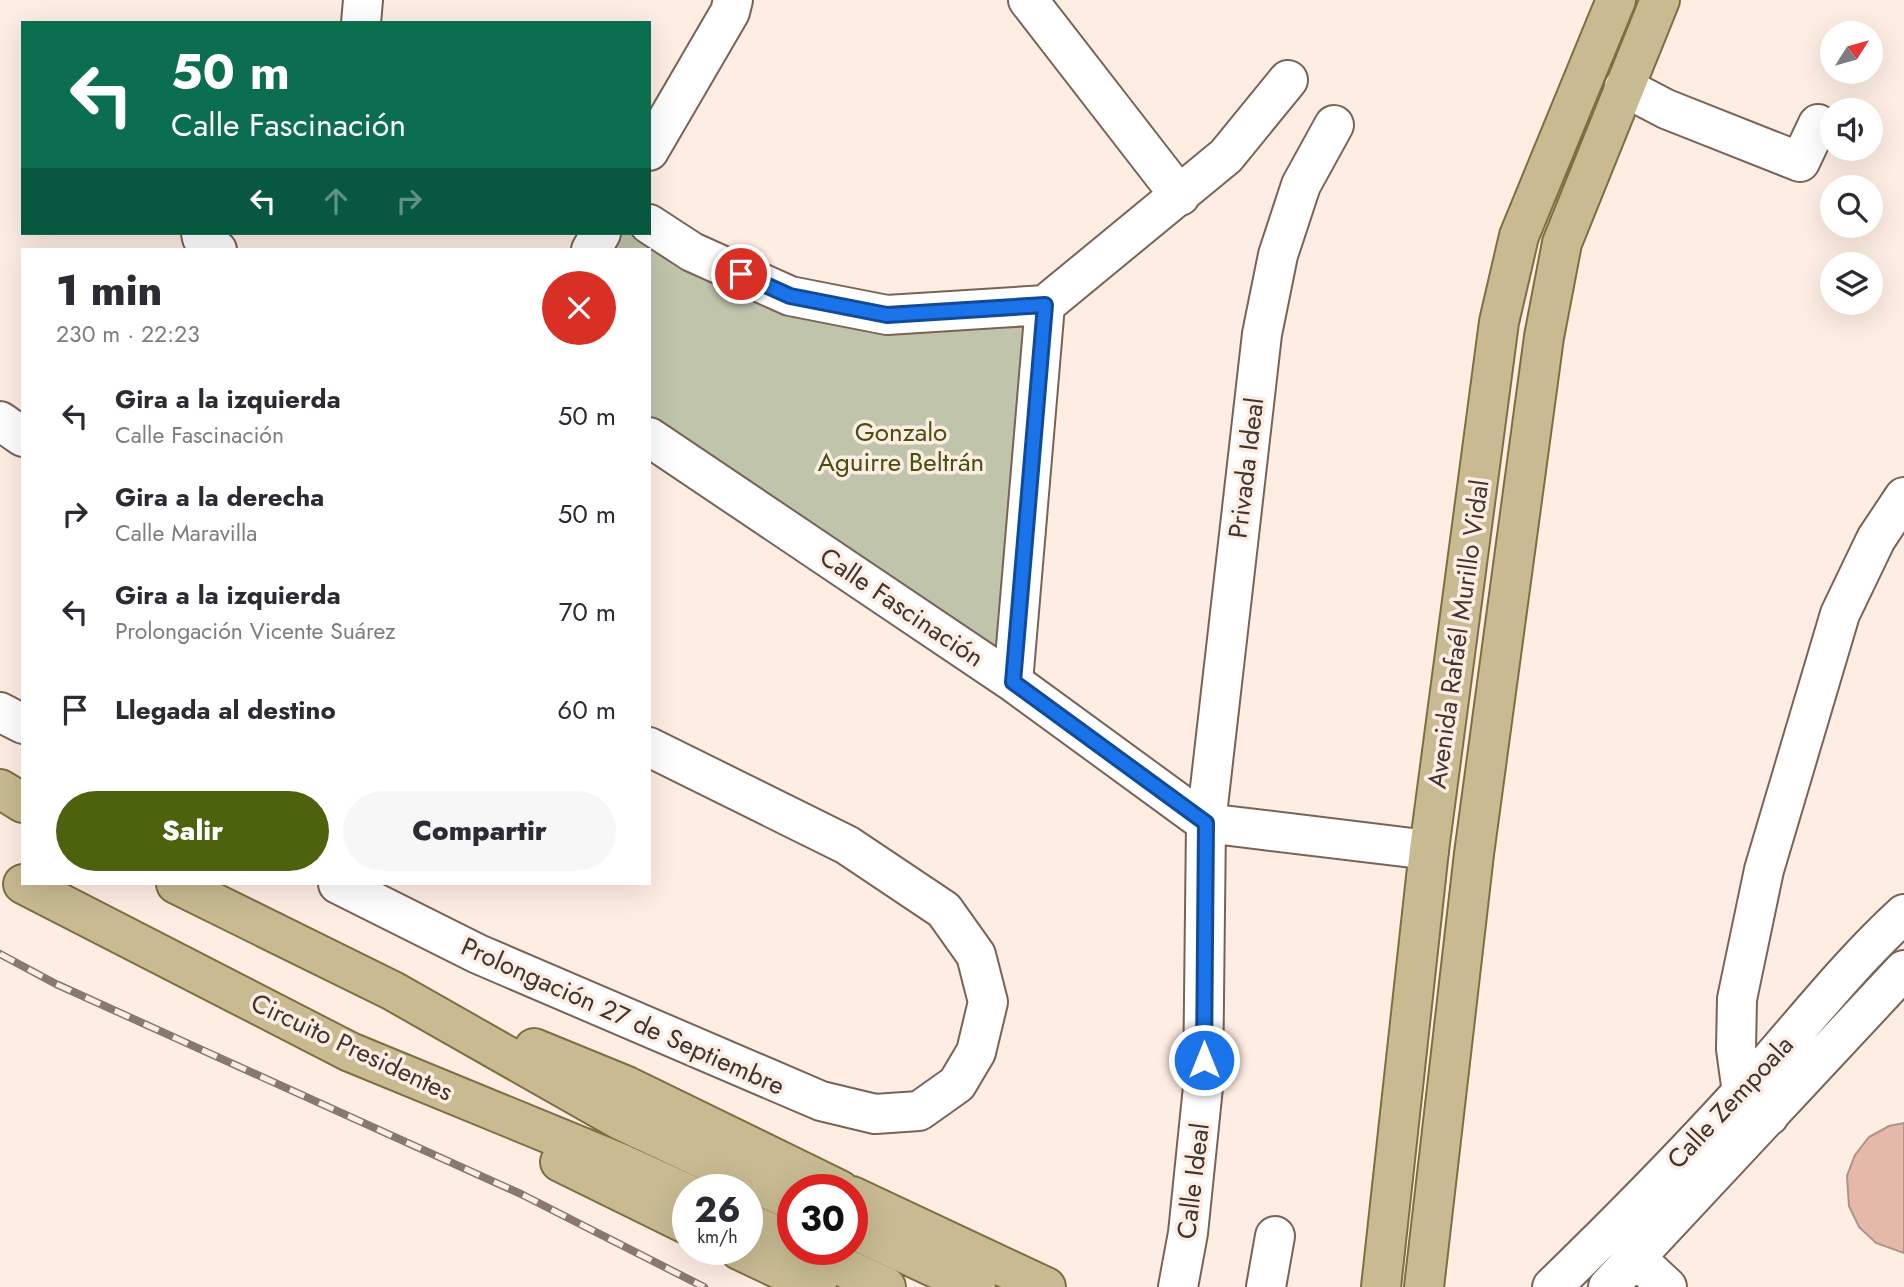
<!DOCTYPE html>
<html lang="es">
<meta charset="utf-8">
<style>
body{margin:0;font-family:Jost,sans-serif;background:#f7f7f7;color:#2b2b33;height:100vh;display:flex;flex-direction:column;font-size:26px;white-space:nowrap}
*{box-sizing:border-box;margin:0}
p{font-size:23px;color:#7c7c81}
.icon{flex:none;width:38px;height:38px;fill:none;stroke:currentColor;stroke-width:2;stroke-linecap:round;stroke-linejoin:round}
.map{position:relative;flex:1;overflow:hidden}
.drawer{position:absolute;left:21px;top:248px;width:630px;height:637px;display:flex;flex-direction:column;background:#fff;border-radius:0px;box-shadow:0 7px 28px #0002}
.drawer>*{flex:none}
.top-card{position:absolute;left:21px;top:21px;width:630px;height:214px;border-radius:0px;box-shadow:0 7px 28px #0002;background:#0b6e4f;color:#fff;overflow:hidden}
.needle{width:46px;rotate:53deg}
.controls{position:absolute;left:1820px;top:21px;display:grid;gap:14px}
.controls a{display:grid;place-items:center;width:63px;height:63px;border-radius:50%;background:#fff;box-shadow:0 7px 28px #0002;font-size:35px}
.speed{position:absolute;left:672px;top:1174px;display:flex;gap:14px;font-size:35px;font-weight:700;text-align:center}
.speed>*{display:grid;place-content:center;width:91px;height:91px;border-radius:50%;background:#fff;box-shadow:0 7px 28px #0002;line-height:1}
.speed small{font-size:18px;font-weight:400}
.speed .limit{border:10px solid #d22;background:#fff;color:#111}
.pin{position:absolute;display:grid;place-items:center;width:60px;height:60px;color:#fff;margin:-30px;border:4px solid #fff;border-radius:50%;box-shadow:0 2px 7px #0007}
.me{position:absolute;width:77px;margin:-38px;rotate:0deg;stroke-linejoin:round;filter:drop-shadow(0 0 5px #0008)}
.turn{display:flex;align-items:center;gap:24px;height:147px;padding:0 35px;font-size:32px}
.turn .icon{width:91px;height:91px;stroke-width:2.5}
.turn b{display:block;font-size:49px;line-height:60px}
.lanes{display:flex;align-items:center;height:66px;padding:0 35px;background:#0003;justify-content:center;gap:35px;direction:ltr}
.lanes .off{opacity:.35}
.round{display:grid;place-items:center;flex:none;width:74px;height:74px;border-radius:37px;background:#f7f7f7}
.headline{display:flex;align-items:center;justify-content:space-between;height:119px;padding:0 35px}
h1{font-size:42px;font-weight:800;line-height:52px}
.cta{display:flex;gap:14px;margin-top:auto;padding:14px 35px}
.cta a{flex:1;height:80px;border-radius:42px;background:#4d620d;color:#fff;font-size:28px;font-weight:800;line-height:80px;text-align:center}
.cta a+a{background:#f7f7f7;color:#2b2b33}
ul{padding:0;list-style:none}
li{display:flex;align-items:center;gap:21px;height:98px;padding:0 35px}
li div{flex:1}
li b{display:block;font-size:26px}
li em{font-style:normal}
.map>svg:first-child{display:block}
.green{fill:#bfc4ab}
.building{fill:#e4b9a9;stroke:#af9388;stroke-width:2}
.lines{fill:none;stroke-linecap:round;stroke-linejoin:round}
.minor-casing{stroke:#7a6255;stroke-width:42}
.major-casing{stroke:#816e40;stroke-width:42}
.minor{stroke:#fff;stroke-width:38}
.major{stroke:#c8bb92;stroke-width:38}
.rail-casing{stroke:#857971;stroke-width:8}
.rail{stroke:#feede3;stroke-width:5;stroke-dasharray:16;stroke-linecap:butt}
.route-casing{stroke:#114b97;stroke-width:18}
.route{stroke:#1a73e8;stroke-width:12}
.labels{text-anchor:middle;stroke-width:7;stroke-linejoin:round;paint-order:stroke}
.park-label{font-size:26px;fill:#484f0f;stroke:#feede3}
.street-label{font-size:26px;fill:#3f352f;stroke:#feede3}
</style>
<div class="map">
<svg width="1904" height="1287" viewBox="0 0 1904 1287">
<rect width="100%" height="100%" fill="#feede3"/>
<!-- green -->
<path class="green" d="M601,233H649L790,296L1045,305L1013,682L649,437V250H591Z"/>
<!-- building -->
<path class="building" d="M1904,1123V1253L1876,1243L1859,1227L1849,1206L1847,1176L1855,1155L1869,1137L1889,1126Z"/>
<g class="lines">
<defs>
<path id="minor" d="M1028,0L1180,196
M361,23L363,0
M1624,87L1666,109L1800,162L1818,124
M649,151L730,12L733,0
M649,224L692,252L790,296L887,315L1045,305
M201,233L202,238L217,250
M591,250L601,233
M1045,305L1226,156L1288,80
M0,421L23,437
M649,437L1013,682L1206,823L1429,850
M1013,682L1045,305
M0,712L23,724
M338,884L478,954L821,1101L875,1114L919,1111L957,1084L976,1052L988,1002L976,955L944,910L847,845L649,747
M1769,1116L1742,1093L1736,1049L1737,999L1764,870L1840,614L1876,539L1904,497
M1636,1258L1667,1287
M1178,1287L1188,1233L1203,1087L1206,823L1262,334L1278,255L1301,185L1334,125
M1266,1287L1275,1236
M1552,1287C1617,1224 1681,1159 1742,1092C1796,1033 1845,968 1904,914
M1608,1287L1904,970"/>
<path id="major" d="M0,789L23,803
M23,884L350,1052L618,1162L688,1194
M176,884L393,991L620,1120L793,1201
M534,1048L627,1086L840,1190
M560,1162L688,1225
M852,1196L1046,1287
M747,1222L793,1243
M852,1229L976,1287
M739,1250L817,1287
M806,1250L886,1287
M1381,1287L1429,850L1499,322L1519,236L1616,0
M1424,1287L1474,854L1544,337L1562,243L1660,0"/>
</defs>
<!-- minor casing -->
<use href="#minor" class="minor-casing"/>
<!-- major casing -->
<use href="#major" class="major-casing"/>
<!-- minor -->
<use href="#minor" class="minor"/>
<!-- major -->
<use href="#major" class="major"/>
<defs>
<path id="rail" d="M0,954L56,984L521,1194L704,1287"/>
</defs>
<!-- rail casing -->
<use href="#rail" class="rail-casing"/>
<!-- rail -->
<use href="#rail" class="rail"/>
</g>
<g class="lines">
<defs>
<path id="route" d="M741,274L790,296L887,315L1045,305L1013,682L1206,823L1204,1060"/>
</defs>
<!-- route casing -->
<use href="#route" class="route-casing"/>
<!-- route -->
<use href="#route" class="route"/>
</g>
<g class="labels">
<!-- park labels -->
<g class="park-label">
<text x="901" y="441">Gonzalo<tspan x="901" dy="30">Aguirre Beltrán</tspan></text>
</g>
<!-- street labels -->
<g class="street-label">
<text transform="translate(1246 468) rotate(-83)" y="9">Privada Ideal</text>
<text transform="translate(902 607) rotate(34)" y="9">Calle Fascinación</text>
<text transform="translate(1458 634) rotate(-82)" y="9">Avenida Rafaél Murillo Vidal</text>
<text transform="translate(623 1016) rotate(24)" y="9">Prolongación 27 de Septiembre</text>
<text transform="translate(352 1047) rotate(25)" y="9">Circuito Presidentes</text>
<text transform="translate(1730 1102) rotate(-47)" y="9">Calle Zempoala</text>
<text transform="translate(1193 1181) rotate(-83)" y="9">Calle Ideal</text>
</g>
</g>
</svg>
<div class="controls">
<a><svg class="needle" viewBox="-14 -14 28 28"><path d="M0-13l5 13h-10z" fill="#e53935"/><path d="M0 13l5-13h-10z" fill="#7c7c81"/></svg></a>
<a><svg class="icon" aria-label="sound" viewBox="0 0 24 24"><path d="M4 9h4l5-4v14l-5-4H4zM17 9q2 3 0 6"/></svg></a>
<a><svg class="icon" aria-label="search" viewBox="0 0 24 24"><circle cx="10" cy="10" r="6"/><path d="M15 15l6 6"/></svg></a>
<a><svg class="icon" aria-label="layers" viewBox="0 0 24 24"><path d="M12 4l9 5-9 5-9-5zM3 14l9 5 9-5"/></svg></a>
</div>
<div class="speed"><div>26<small>km/h</small></div><div class="limit">30</div></div>
<div class="pin" style="left:741px;top:274px;background:#d93025"><svg class="icon" aria-label="arrive" viewBox="0 0 24 24"><path d="M6 21V4h12l-3 4 3 4H6"/></svg></div>
<svg class="me" style="left:1204px;top:1060px" viewBox="-20 -20 40 40"><circle r="17" fill="#1a73e8" stroke="#fff" stroke-width="3"/><path d="M0-11L8 9 0 5-8 9z" fill="#fff"/></svg>
<div class="top-card">
<div class="turn"><svg class="icon" aria-label="left" viewBox="0 0 24 24"><path d="M17 20v-9H6M10 6l-5 5 5 5"/></svg><div><b>50 m</b>Calle Fascinación</div></div>
<div class="lanes"><svg class="icon" aria-label="left" viewBox="0 0 24 24"><path d="M17 20v-9H6M10 6l-5 5 5 5"/></svg><svg class="icon off" aria-label="ahead" viewBox="0 0 24 24"><path d="M12 20V5M6 11l6-6 6 6"/></svg><svg class="icon off" aria-label="right" viewBox="0 0 24 24"><path d="M7 20v-9h11M14 6l5 5-5 5"/></svg></div>
</div>
<section class="drawer">
<div class="headline"><div><h1>1 min</h1><p>230 m · 22:23</p></div><a class="round" style="background:#d93025;color:#fff"><svg class="icon" aria-label="close" viewBox="0 0 24 24"><path d="M6 6l12 12M18 6L6 18"/></svg></a></div>
<ul>
<li><svg class="icon" aria-label="left" viewBox="0 0 24 24"><path d="M17 20v-9H6M10 6l-5 5 5 5"/></svg><div><b>Gira a la izquierda</b><p>Calle Fascinación</p></div><em>50 m</em></li>
<li><svg class="icon" aria-label="right" viewBox="0 0 24 24"><path d="M7 20v-9h11M14 6l5 5-5 5"/></svg><div><b>Gira a la derecha</b><p>Calle Maravilla</p></div><em>50 m</em></li>
<li><svg class="icon" aria-label="left" viewBox="0 0 24 24"><path d="M17 20v-9H6M10 6l-5 5 5 5"/></svg><div><b>Gira a la izquierda</b><p>Prolongación Vicente Suárez</p></div><em>70 m</em></li>
<li><svg class="icon" aria-label="arrive" viewBox="0 0 24 24"><path d="M6 21V4h12l-3 4 3 4H6"/></svg><div><b>Llegada al destino</b></div><em>60 m</em></li>
</ul>
<div class="cta"><a>Salir</a><a>Compartir</a></div>
</section>
</div>
